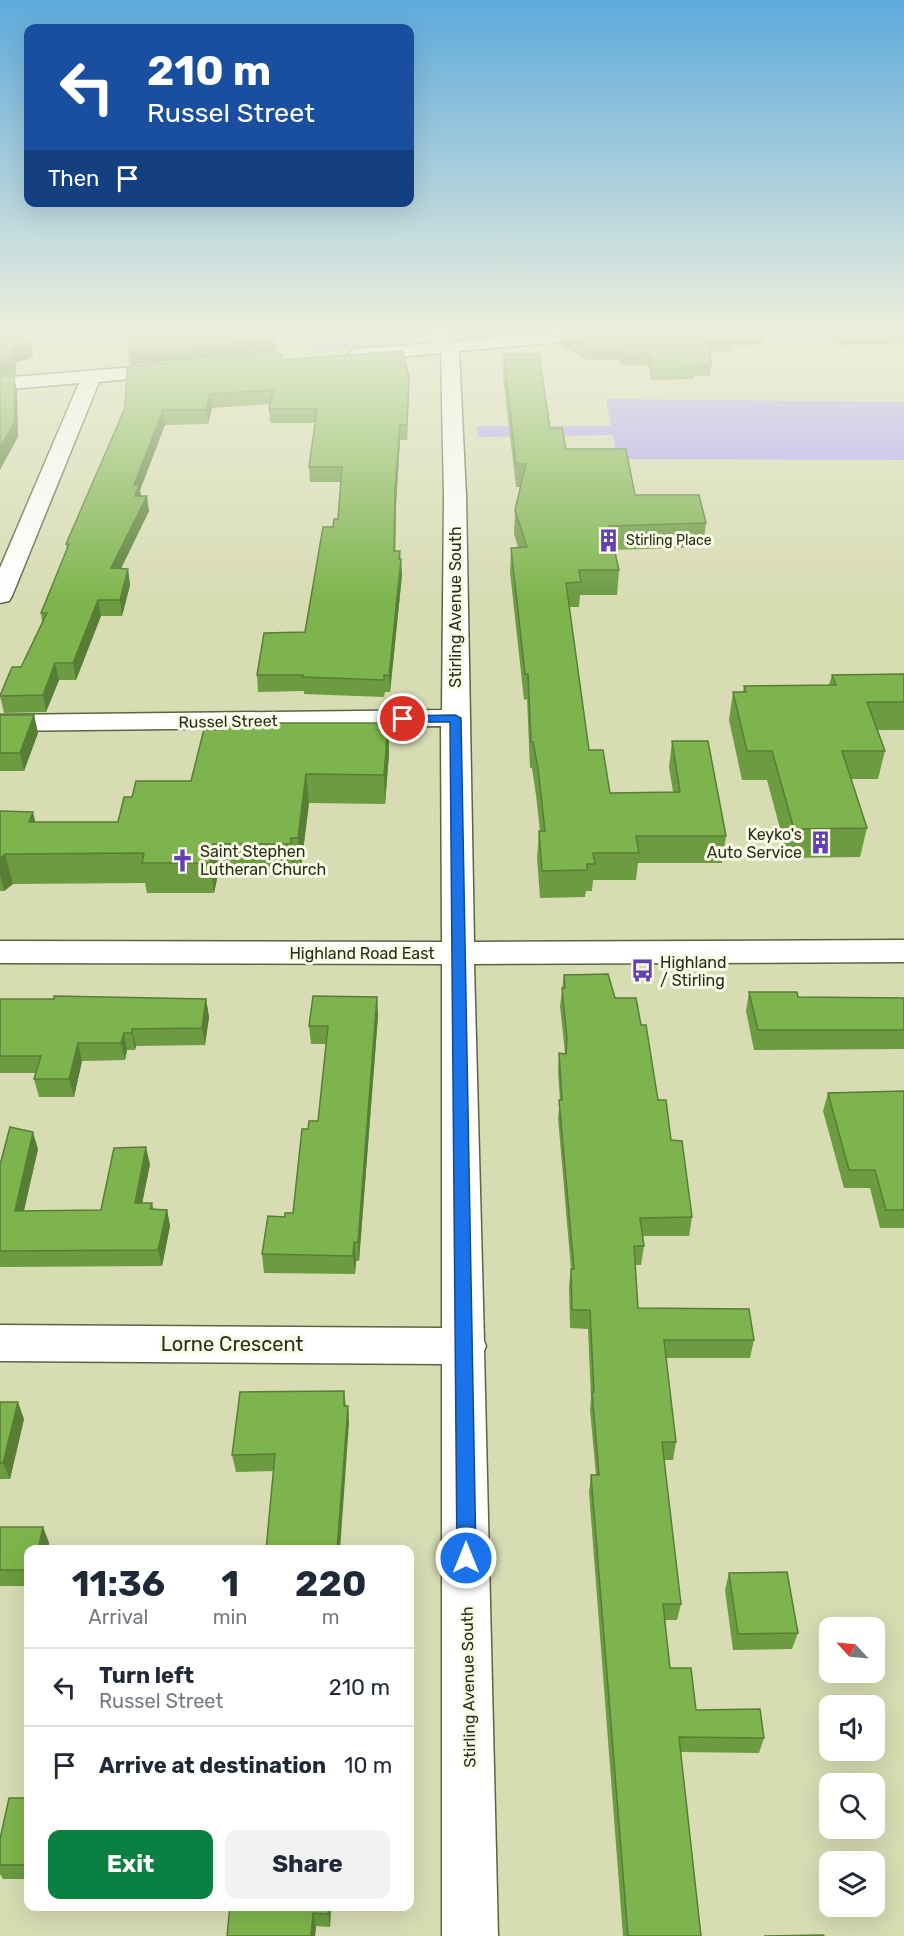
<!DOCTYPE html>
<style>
body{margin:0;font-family:Rubik,sans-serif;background:#f2f2f3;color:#1f2937;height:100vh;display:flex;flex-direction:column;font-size:22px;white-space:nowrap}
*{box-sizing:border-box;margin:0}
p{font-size:20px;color:#747a83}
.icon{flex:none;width:33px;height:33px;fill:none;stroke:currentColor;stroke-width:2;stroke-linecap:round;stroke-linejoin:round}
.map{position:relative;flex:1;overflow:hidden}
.side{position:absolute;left:24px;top:1545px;width:390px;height:366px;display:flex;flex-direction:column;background:#fff;border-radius:12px;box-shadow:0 6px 24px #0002}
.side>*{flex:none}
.banner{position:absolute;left:24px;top:24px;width:390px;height:183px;border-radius:12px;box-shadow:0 6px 24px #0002;background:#1a4fa0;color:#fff;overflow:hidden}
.needle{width:39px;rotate:296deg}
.tools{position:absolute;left:819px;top:1617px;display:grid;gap:12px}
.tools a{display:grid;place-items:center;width:66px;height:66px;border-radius:12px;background:#fff;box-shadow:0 6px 24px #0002;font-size:30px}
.pin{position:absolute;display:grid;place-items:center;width:51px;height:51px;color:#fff;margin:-26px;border:3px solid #fff;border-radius:50%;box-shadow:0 2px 6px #0007}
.me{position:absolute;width:66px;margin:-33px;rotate:0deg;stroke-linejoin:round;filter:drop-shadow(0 0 4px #0008)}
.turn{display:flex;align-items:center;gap:21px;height:126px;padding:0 24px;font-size:27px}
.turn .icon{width:78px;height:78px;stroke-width:2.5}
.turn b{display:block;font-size:42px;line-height:51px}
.then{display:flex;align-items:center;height:57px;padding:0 24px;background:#0003;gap:12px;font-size:22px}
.eta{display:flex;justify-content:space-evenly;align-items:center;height:102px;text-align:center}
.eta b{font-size:36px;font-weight:700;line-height:42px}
.action{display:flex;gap:12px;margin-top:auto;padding:12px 24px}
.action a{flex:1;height:69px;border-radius:12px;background:#0b8043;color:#fff;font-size:24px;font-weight:700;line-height:69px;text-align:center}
.action a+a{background:#f2f2f3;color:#1f2937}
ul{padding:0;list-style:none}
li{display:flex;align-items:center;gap:18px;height:78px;padding:0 24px;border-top:2px solid #e0e1e3}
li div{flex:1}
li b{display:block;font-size:22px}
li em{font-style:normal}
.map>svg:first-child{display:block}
.green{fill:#b3a1fb}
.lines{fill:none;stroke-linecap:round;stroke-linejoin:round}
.minor-casing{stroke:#60633f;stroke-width:3}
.minor{fill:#fff;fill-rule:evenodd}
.wall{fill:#6c9b42}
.shaded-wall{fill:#587e36}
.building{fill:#7eb44d;stroke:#587e36;stroke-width:1.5}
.route{fill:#1a73e8;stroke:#114b97;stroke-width:1.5}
.labels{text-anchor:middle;stroke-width:6;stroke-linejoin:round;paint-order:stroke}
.far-poi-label{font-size:14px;fill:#2a2b1b;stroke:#f9fbe6;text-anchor:start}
.street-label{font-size:16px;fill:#2a2b1b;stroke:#f9fbe6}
.poi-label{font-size:16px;fill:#2a2b1b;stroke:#f9fbe6;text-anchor:start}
.near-street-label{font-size:20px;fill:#2a2b1b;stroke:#f9fbe6}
</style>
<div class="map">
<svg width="904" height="1936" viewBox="0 0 904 1936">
<rect width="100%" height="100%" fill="#d8dcb3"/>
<!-- green -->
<path class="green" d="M290,329H403L417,339L408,343L316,352Z
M606,399L904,402V460L617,459L613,435L478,437L477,426H611Z"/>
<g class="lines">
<defs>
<path id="minor" d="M423,329H442L454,341L591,329H664L655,334L459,351L466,496L474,942L904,940V962L474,964L484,1341L486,1346L484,1351L498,1936H442V1364L0,1361V1325L442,1328V964L0,963V941L442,942L441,726L0,731V715L442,710L444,496L441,353L355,361L346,355L355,349L435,343Z
M172,364L179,366L181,370L179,374L99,382L12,596L9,601L0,603V568L79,383L0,390V378Z"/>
</defs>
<!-- minor casing -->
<use href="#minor" class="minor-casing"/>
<!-- minor -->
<use href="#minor" class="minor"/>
</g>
<!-- wall -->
<path class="wall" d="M820,329H904V343L841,346Z
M561,334H764L762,345L734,346L733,351L710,352L711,365L710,376H694L693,379L651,380L648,365L622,366L619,360H587L560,344Z
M504,354L550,428L566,449L635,495L706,523L703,547L614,550L619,570L617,595H580L579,607H569L589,750L610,793L673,792L669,767L672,741L726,836L722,863H638L636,880H593L592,891H586L585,897L540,898L537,858L539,831H540L536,795L532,768H530L527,699L524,700L510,572L511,548L518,547L514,534L515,510L520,487H516L503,376Z
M283,360L409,376L407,440H400L396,505L395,551H400L402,575L390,692H385L384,697L304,694V691L258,692L257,675L305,632L333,527L338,519L341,482H310L309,467L315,423H270L269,409L270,404L212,408L208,424L165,425L140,490L141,496L149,511L121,569H128L130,585L122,616H101L76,680H59L46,712L4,713L0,696L21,667L42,622L41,613L67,549L66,544L125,408Z
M832,675H904V730H878L885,751L878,779H851L867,828L860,857L788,858L767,780H742L729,720L733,692H743L744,686L829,685Z
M0,715H34L38,733L24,771H0Z
M388,725L389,754L385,804L309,803L301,867H294L293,874H218L214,893H147L145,883L13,884L4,891H0V811L35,822H118L132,797L191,781L221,730Z
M564,975L615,998L641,1025L658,1100L671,1140L692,1217L689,1236H643L644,1246L641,1265H635L638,1308L754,1340L750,1358H666L676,1442L673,1460H664L681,1604L677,1620H665L670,1668L696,1710L764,1738L759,1753L681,1752L701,1936H623L589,1492L591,1475H596L590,1410L591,1397L588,1329L570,1328L569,1287L571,1269L558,1118L560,1100L558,1072L559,1053H565L560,1006Z
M749,992L798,997L904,998V1049L754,1050L746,1011Z
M377,997L378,1016L359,1261H356L355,1274L264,1273L262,1254L285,1217L293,1213L318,1121L326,1044H311L309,1026Z
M0,999H206L209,1017L205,1045L136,1046L135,1050H127L125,1060L82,1061L74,1097H39L34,1079L36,1073H0Z
M904,1091V1228H880L870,1188H844L823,1111L828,1093Z
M38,1149L24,1211L101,1210L150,1164L142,1203H152L154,1210H167L170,1226L162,1266L0,1267V1165Z
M344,1391L346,1406H348L349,1423L273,1471L236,1472L232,1455Z
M0,1402L24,1419L10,1479H0Z
M0,1527H43L49,1543L48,1550H28V1586H0Z
M729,1573L798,1633L792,1649L733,1650L725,1590Z
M28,1798V1879H3L0,1874V1839Z
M230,1906H331L330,1927L316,1926L315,1936H227Z"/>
<!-- shaded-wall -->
<path class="shaded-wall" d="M276,341L277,353L130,365L128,353Z
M31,344L33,358L16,362V374L0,376V361L13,347Z
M14,376L17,391L18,437L0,470V448Z
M409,376V390L407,440V425Z
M210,394L212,408L208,424L206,410Z
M163,410L165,425L140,490L141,500L137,511L134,485Z
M400,425V440L396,505L395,566V489Z
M147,496L149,511L113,584L111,568Z
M401,559L402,575L390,692L389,676Z
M128,569L130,585L122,616L120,600Z
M98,600L101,616L76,680L73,663Z
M55,663L59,680L46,712L43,695Z
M34,715L38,733L24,771L20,753Z
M388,725L389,754L385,804L384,775Z
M306,774L309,803L301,867L298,838Z
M33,812L40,841L29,822Z
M291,838L294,867L293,874L291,844Z
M213,844L218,874L214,893L210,863Z
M5,854L13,884L4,891L0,874V859Z
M377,997L378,1016L359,1261L358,1242Z
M206,999L209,1017L205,1045L202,1028Z
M132,1029L136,1046L135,1050L132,1033Z
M124,1033L127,1050L125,1060L121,1043Z
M78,1043L82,1061L74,1097L69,1079Z
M33,1132L38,1149L20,1227L15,1211Z
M146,1147L150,1164L139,1219L135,1203Z
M167,1210L170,1226L162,1266L158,1250Z
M354,1242L356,1261L355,1274L353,1256Z
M18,1402L24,1419L10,1479L3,1463Z
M348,1406L349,1423L340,1550H337Z
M43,1527L49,1543L48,1550H38Z
M328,1906H331L330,1927L328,1914Z
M313,1913L316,1926L315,1936H311Z"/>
<!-- building -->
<path class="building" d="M0,329H17L31,344L13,347V359L0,361Z
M181,329H273L276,341L128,353L129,336L181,331Z
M615,329H756L764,334L731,335L734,340L709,341L711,365H693L694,368L652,369L648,354L623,355L620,349H588L561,334Z
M839,329H904V330L844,333Z
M402,351L409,376L407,425H400L395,489L394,551H400L399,559H401L389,676L384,675V680L303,677V675H257L264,633L305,632L323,527H333L334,519H338L342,467H309L317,409H269L273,390L210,394L206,410H163L134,485H139L135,496H147L111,568L128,569L120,600H98L73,663H55L43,695L0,696L12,667H21L47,613H41L69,544H66L125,408L127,367L281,354L283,360Z
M504,354H539L550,428H562L566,449H626L635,495H699L706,523L609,526L619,570H579L581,582L566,583L589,750H603L610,793L680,792L672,741H708L726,836H636L639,853H593L595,864H587V870L542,871L539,831H545L538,768L533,742H531L528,674H525L511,548L527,547L515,510L526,464H516Z
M0,376H14L15,421L0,448Z
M904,674V702H867L885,751H842L867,828L794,829L772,751H747L733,692H746L744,686L836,685L832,675Z
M0,715H34L20,753H0Z
M233,723H379L378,725H388L384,775L306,774L298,838H291V844H213L210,863H142L144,853L5,854L0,859V811L33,812L29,822H118L124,797H132L136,781H191L204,729L221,730V726H233Z
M608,974L615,998H636L641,1025H646L658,1100H666L671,1140L682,1141L692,1217L640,1218L644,1246H634L638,1308L749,1309L754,1340H664L676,1442H662L681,1604H663L670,1668H691L696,1710L760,1709L764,1738L679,1737L701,1936H628L591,1475H599L592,1392H594L590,1310H572L571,1269H574L559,1100H562L559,1053L566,1054L567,1039L562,988H565L564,975Z
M749,992H797L798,997L904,998V1030H758Z
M54,996L206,999L202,1028L132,1029V1033H124L121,1043H78L69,1079H34L41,1056H0V999H54Z
M313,996L377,997L358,1242H354L353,1256L262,1254L268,1216L285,1217V1213H293L302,1129H308L309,1121H318L328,1026H309Z
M904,1091V1210H886L875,1170H849L828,1093Z
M10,1127L33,1132L15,1211L101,1210L114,1148L146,1147L135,1203H152L150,1209L167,1210L158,1250L0,1251V1165Z
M344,1391V1406H348L337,1550H266L275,1454L232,1455L240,1392Z
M0,1402H18L3,1463H0Z
M0,1527H43L38,1550H28V1570H0Z
M787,1572L798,1633L738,1634L729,1573Z
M9,1798H28V1865H0V1839Z
M230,1906H328V1914L313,1913L311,1936H227Z
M823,1935L824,1936H764Z"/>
<!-- sky -->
<linearGradient id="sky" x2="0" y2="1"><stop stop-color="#5eaadb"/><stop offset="0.55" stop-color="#edefdd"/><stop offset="1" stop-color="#edefdd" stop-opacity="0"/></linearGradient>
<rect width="904" height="600" fill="url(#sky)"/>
<!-- route -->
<path class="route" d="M455,715L461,718L476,1558L473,1565L466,1568L460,1565L457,1558L450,722H403L397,719L403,716Z"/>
<!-- icons -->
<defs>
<symbol id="building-bare" viewBox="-9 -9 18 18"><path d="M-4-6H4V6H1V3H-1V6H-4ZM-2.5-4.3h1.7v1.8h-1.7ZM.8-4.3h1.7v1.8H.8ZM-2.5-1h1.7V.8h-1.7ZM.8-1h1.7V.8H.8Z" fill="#633fb7" stroke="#f9fbe6" stroke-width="2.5" paint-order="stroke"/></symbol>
<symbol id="church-bare" viewBox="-9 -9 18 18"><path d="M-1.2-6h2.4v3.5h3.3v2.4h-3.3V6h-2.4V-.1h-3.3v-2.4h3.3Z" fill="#633fb7" stroke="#f9fbe6" stroke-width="2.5" paint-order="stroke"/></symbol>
<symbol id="bus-bare" viewBox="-9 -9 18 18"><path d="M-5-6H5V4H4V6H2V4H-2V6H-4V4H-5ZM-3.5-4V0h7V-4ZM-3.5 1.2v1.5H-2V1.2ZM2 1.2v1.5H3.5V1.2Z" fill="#633fb7" stroke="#f9fbe6" stroke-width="2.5" paint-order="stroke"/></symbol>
</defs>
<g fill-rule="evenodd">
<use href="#building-bare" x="592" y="524" width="33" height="33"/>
<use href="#building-bare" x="804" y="826" width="33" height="33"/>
<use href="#church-bare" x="166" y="844" width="33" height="33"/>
<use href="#bus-bare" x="626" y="954" width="33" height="33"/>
</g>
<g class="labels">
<!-- far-poi labels -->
<g class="far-poi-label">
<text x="626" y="545">Stirling Place</text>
</g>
<!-- street labels -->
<g class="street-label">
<text transform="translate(455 607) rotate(-90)" y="6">Stirling Avenue South</text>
<text transform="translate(228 721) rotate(-1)" y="6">Russel Street</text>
<text x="362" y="959">Highland Road East</text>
<text transform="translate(468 1687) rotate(-91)" y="6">Stirling Avenue South</text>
</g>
<!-- poi labels -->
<g class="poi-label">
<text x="802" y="840" text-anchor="end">Keyko's<tspan x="802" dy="18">Auto Service</tspan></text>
<text x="200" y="857">Saint Stephen<tspan x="200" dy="18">Lutheran Church</tspan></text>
<text x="660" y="968">Highland<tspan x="660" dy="18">/ Stirling</tspan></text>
</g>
<!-- near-street labels -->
<g class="near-street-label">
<text x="232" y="1351">Lorne Crescent</text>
</g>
</g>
</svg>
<div class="tools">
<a><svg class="needle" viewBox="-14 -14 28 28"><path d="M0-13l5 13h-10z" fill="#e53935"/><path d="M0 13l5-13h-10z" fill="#747a83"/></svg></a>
<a><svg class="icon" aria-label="sound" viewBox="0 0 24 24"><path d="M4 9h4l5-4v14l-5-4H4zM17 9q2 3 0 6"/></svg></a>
<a><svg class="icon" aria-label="search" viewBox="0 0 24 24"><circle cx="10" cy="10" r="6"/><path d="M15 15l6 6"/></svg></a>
<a><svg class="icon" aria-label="layers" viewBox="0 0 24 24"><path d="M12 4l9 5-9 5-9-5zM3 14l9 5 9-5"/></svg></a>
</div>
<div class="pin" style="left:403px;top:719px;background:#d93025"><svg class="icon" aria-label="arrive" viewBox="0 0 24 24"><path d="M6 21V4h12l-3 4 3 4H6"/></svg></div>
<svg class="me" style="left:466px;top:1558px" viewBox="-20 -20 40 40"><circle r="17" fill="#1a73e8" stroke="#fff" stroke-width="3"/><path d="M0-11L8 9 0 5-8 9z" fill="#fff"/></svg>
<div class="banner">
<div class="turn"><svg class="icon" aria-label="left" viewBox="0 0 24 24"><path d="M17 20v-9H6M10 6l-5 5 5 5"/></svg><div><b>210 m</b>Russel Street</div></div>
<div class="then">Then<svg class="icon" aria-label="arrive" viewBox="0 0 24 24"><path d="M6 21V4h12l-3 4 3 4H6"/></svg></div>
</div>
<section class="side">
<div class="eta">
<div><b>11:36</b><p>Arrival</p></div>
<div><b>1</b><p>min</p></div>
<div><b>220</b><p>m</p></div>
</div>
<ul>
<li><svg class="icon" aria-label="left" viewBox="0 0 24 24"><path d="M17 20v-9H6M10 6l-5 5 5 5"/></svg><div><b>Turn left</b><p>Russel Street</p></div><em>210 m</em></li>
<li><svg class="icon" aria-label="arrive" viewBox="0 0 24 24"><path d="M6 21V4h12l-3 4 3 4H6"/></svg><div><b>Arrive at destination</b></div><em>10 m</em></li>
</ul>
<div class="action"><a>Exit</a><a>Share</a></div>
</section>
</div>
